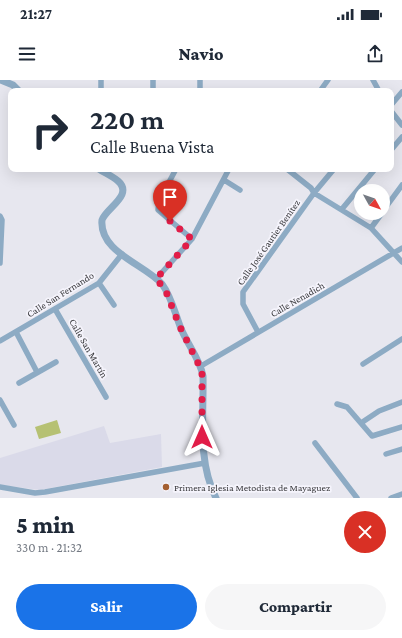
<!DOCTYPE html>
<html lang="es">
<meta charset="utf-8">
<style>
body{margin:0;font-family:"Crimson Pro",serif;background:#f6f6f7;color:#1f2937;height:100vh;display:flex;flex-direction:column;font-size:15px;white-space:nowrap}
*{box-sizing:border-box;margin:0}
p{font-size:13px;color:#747a83}
.icon{flex:none;width:22px;height:22px;fill:none;stroke:currentColor;stroke-width:2;stroke-linecap:round;stroke-linejoin:round}
.map{position:relative;height:418px;overflow:hidden}
.side{display:flex;flex-direction:column;background:#fff;flex:1}
.side>*{flex:none}
.top-card{position:absolute;left:8px;top:8px;width:386px;height:84px;border-radius:8px;box-shadow:0 4px 16px #0002;background:#fff;color:#1f2937;overflow:hidden}
.needle{width:26px;rotate:130deg}
.fabs{position:absolute;left:354px;top:104px;display:grid;gap:8px}
.fabs a{display:grid;place-items:center;width:36px;height:36px;border-radius:50%;background:#fff;box-shadow:0 4px 16px #0002;font-size:20px}
.pin{position:absolute;display:grid;place-items:center;width:34px;height:34px;color:#fff;margin:-41px -17px;border-radius:50% 50% 50% 0;rotate:-45deg;box-shadow:0 0 4px #0007}
.pin .icon{rotate:45deg}
.me{position:absolute;width:44px;margin:-22px;rotate:0deg;stroke-linejoin:round;filter:drop-shadow(0 0 3px #0008)}
.turn{display:flex;align-items:center;gap:14px;height:84px;padding:0 16px;font-size:18px}
.turn .icon{width:52px;height:52px;stroke-width:2.5}
.turn b{display:block;font-size:28px;line-height:34px}
.round{display:grid;place-items:center;flex:none;width:42px;height:42px;border-radius:21px;background:#f6f6f7}
.overview{display:flex;align-items:center;justify-content:space-between;height:68px;padding:0 16px}
h1{font-size:24px;font-weight:800;line-height:30px}
.action{display:flex;gap:8px;margin-top:auto;padding:8px 16px}
.action a{flex:1;height:46px;border-radius:24px;background:#1a73e8;color:#fff;font-size:16px;font-weight:800;line-height:46px;text-align:center}
.action a+a{background:#f6f6f7;color:#1f2937}
.status{display:flex;justify-content:space-between;align-items:center;height:28px;padding:0 20px;background:#fff;direction:ltr}
.status svg{height:11px;fill:currentColor}
header{display:flex;justify-content:space-between;align-items:center;height:52px;padding:0 16px;background:#fff;font-size:18px;font-weight:800}
.map>svg:first-child{display:block}
.built{fill:#dadae9}
.grass{fill:#b6c173}
.lines{fill:none;stroke-linecap:round;stroke-linejoin:round}
.minor{stroke:#8dabc4;stroke-width:5.5}
.tertiary{stroke:#8dabc4;stroke-width:7}
.route{stroke:#e11d48;stroke-width:7;stroke-dasharray:0 12.6}
.poi-dot{fill:#a45f31;stroke:#f5f4fc;stroke-width:1.5}
.labels{text-anchor:middle;stroke-width:3.5;stroke-linejoin:round;paint-order:stroke}
.street-label{font-size:10px;fill:#39393c;stroke:#f5f4fc}
.poi-label{font-size:10px;fill:#39393c;stroke:#f5f4fc;text-anchor:start}
</style>
<div class="status"><b>21:27</b><svg viewBox="0 0 49 12"><path d="M0 12V9h3v3zM5 12V6h3v6zM10 12V3h3v9zM15 12V0h3v12zM26 1h20v11H26zM47 4h2v5h-2z"/></svg></div>
<header><svg class="icon" aria-label="menu" viewBox="0 0 24 24"><path d="M4 6h16M4 12h16M4 18h16"/></svg>Navio<svg class="icon" aria-label="share" viewBox="0 0 24 24"><path d="M12 15V3M7 8l5-5 5 5M5 13v7h14v-7"/></svg></header>
<div class="map">
<svg width="402" height="418" viewBox="0 0 402 418">
<rect width="100%" height="100%" fill="#e7e7ef"/>
<!-- built -->
<path class="built" d="M104,346L110,363L161,354L162,387L40,410L0,405V378Z"/>
<!-- grass -->
<path class="grass" d="M57,340L61,353L39,359L35,347Z"/>
<g class="lines">
<!-- minor -->
<path class="minor" d="M101,0V11
M153,0V11
M200,0V11
M373,0L379,11
M320,11L328,0
M391,25L402,12
M391,31L402,45
M391,70L402,57
M176,89L159,121L158,130L192,159
M287,89L311,108L314,113L371,148L402,182
M224,100L240,110
M342,129L375,89
M383,131L402,105
M0,136L2,140L0,183
M371,148L382,133
M156,199L192,159L229,89
M99,203L114,225
M55,229L106,317
M16,252L37,292
M258,252L243,224V212L314,113L334,89
M0,261L99,203L122,174
M363,284L402,259
M201,286L402,168
M19,303L56,282
M0,320L14,345
M337,324L347,327L372,356L402,347
M361,343L379,331L402,322
M315,363L357,418
M386,374L402,369
M0,407L35,413L45,412L205,383
M391,418L402,414"/>
<!-- tertiary -->
<path class="tertiary" d="M1,0L13,5L19,11
M99,89C105,93 112,96 118,101C134,115 106,128 102,140C99,172 144,184 162,204C171,216 175,233 180,246C186,263 200,278 203,296C204,337 197,380 216,418"/>
</g>
<g class="lines">
<!-- route -->
<path class="route" d="M170,141L192,159L156,199L165,209L180,247L202,291V357"/>
</g>
<!-- markers -->
<circle class="poi-dot" cx="166" cy="407" r="4"/>
<g class="labels">
<!-- street labels -->
<g class="street-label">
<text transform="translate(268 162) rotate(-55)" y="4">Calle José Gautier Benítez</text>
<text transform="translate(60 214) rotate(-32)" y="4">Calle San Fernando</text>
<text transform="translate(297 219) rotate(-30)" y="4">Calle Nenadich</text>
<text transform="translate(89 268) rotate(60)" y="4">Calle San Martín</text>
</g>
<!-- poi labels -->
<g class="poi-label">
<text x="174" y="411">Primera Iglesia Metodista de Mayaguez</text>
</g>
</g>
</svg>
<div class="fabs">
<a><svg class="needle" viewBox="-14 -14 28 28"><path d="M0-13l5 13h-10z" fill="#e53935"/><path d="M0 13l5-13h-10z" fill="#747a83"/></svg></a>
</div>
<div class="pin" style="left:170px;top:141px;background:#d93025"><svg class="icon" aria-label="arrive" viewBox="0 0 24 24"><path d="M6 21V4h12l-3 4 3 4H6"/></svg></div>
<svg class="me" style="left:202px;top:357px" viewBox="-20 -20 40 40"><path d="M0-17L14 15 0 8-14 15z" fill="#e11d48" stroke="#fff" stroke-width="4"/></svg>
<div class="top-card">
<div class="turn"><svg class="icon" aria-label="right" viewBox="0 0 24 24"><path d="M7 20v-9h11M14 6l5 5-5 5"/></svg><div><b>220 m</b>Calle Buena Vista</div></div>
</div>
</div>
<section class="side">
<div class="overview"><div><h1>5 min</h1><p>330 m · 21:32</p></div><a class="round" style="background:#d93025;color:#fff"><svg class="icon" aria-label="close" viewBox="0 0 24 24"><path d="M6 6l12 12M18 6L6 18"/></svg></a></div>
<div class="action"><a>Salir</a><a>Compartir</a></div>
</section>
